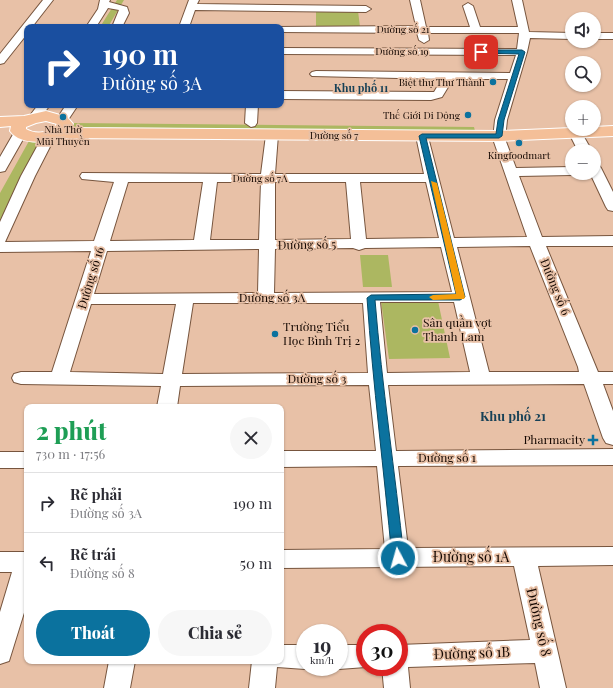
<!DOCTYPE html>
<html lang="vi">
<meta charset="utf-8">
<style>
body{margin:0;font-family:"Playfair Display",serif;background:#f7f7f7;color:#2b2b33;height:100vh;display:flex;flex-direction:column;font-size:15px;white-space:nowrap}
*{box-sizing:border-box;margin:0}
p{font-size:13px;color:#7c7c81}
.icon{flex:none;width:22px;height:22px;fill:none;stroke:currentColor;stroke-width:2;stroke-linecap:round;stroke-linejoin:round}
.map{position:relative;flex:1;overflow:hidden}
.drawer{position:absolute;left:24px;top:404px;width:260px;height:260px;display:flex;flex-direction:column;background:#fff;border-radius:8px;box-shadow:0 1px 3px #0004}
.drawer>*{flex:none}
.guide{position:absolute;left:24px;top:24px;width:260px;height:84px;border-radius:8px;box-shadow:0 1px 3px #0004;background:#1a4fa0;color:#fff;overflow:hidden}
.fabs{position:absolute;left:565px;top:12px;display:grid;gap:8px}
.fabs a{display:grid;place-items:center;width:36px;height:36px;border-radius:50%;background:#fff;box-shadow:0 1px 3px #0004;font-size:20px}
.speed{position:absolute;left:296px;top:624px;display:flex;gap:8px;font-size:20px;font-weight:700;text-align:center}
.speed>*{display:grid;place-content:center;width:52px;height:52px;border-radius:50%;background:#fff;box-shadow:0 1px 3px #0004;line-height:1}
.speed small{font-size:10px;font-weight:400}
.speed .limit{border:6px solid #d22;background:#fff;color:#111}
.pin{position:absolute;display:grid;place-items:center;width:34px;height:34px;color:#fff;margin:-17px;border-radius:8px;box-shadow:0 2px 6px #0006}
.me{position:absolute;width:44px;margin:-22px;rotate:354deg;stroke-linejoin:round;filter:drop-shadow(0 0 3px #0008)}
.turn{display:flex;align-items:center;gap:14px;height:84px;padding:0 12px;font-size:18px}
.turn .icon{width:52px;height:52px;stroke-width:2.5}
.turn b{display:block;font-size:28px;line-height:34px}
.round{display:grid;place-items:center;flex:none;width:42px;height:42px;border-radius:21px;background:#f7f7f7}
.summary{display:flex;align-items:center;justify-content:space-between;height:68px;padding:0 12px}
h1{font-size:24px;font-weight:800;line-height:30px;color:#1e9e55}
.primary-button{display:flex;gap:8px;margin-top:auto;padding:8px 12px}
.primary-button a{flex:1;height:46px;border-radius:24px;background:#0b729e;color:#fff;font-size:16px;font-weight:800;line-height:46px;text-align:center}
.primary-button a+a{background:#f7f7f7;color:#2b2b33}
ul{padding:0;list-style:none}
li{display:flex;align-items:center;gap:12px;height:60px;padding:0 12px;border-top:1px solid #e1e1e2}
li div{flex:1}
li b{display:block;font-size:15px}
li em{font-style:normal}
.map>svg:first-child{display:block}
.green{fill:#acb761}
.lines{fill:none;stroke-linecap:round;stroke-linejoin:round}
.minor-casing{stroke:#77553e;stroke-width:2}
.major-casing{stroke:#fff;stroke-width:2}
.minor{fill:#fff;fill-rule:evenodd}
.major{fill:#f4bf98;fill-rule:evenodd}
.route{fill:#0b729e;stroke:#074a67}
.slow{fill:#f59e0b}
.poi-dot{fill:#0b729e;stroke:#e8c1a7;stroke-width:1.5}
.labels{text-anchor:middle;stroke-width:3.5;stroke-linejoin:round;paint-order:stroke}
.far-street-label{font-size:10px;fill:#150802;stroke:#e8c1a7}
.far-poi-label{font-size:10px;fill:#150802;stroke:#e8c1a7;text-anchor:end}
.far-neighbourhood-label{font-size:11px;font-weight:bold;fill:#174157;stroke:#e8c1a7}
.street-label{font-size:12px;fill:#150802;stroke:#e8c1a7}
.poi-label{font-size:12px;fill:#150802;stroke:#e8c1a7;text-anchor:start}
.neighbourhood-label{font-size:13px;font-weight:bold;fill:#174157;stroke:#e8c1a7}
.near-street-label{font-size:14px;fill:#150802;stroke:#e8c1a7}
</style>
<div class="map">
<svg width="613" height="688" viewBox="0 0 613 688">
<rect width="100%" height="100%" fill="#e8c1a7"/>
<!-- green -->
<path class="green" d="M117,0H124L108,27H100Z
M316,10L358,11L360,27L316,26Z
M73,123L474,127L475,131L71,127Z
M29,141H42L0,220V193Z
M360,255H388L392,287H363Z
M381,301H438L450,358L389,359Z"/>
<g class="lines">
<defs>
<path id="minor" d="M43,0H53L32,27H27V34L4,63L0,64V54Z
M100,0H110L109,2L127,7L129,13L122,27H112L119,10L108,8L96,27H86L98,9Z
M189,0H199L197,4L366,6L371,9L366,12L195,10L189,27H179Z
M410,0H420L426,27H470L463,6L468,3L473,6L480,27H518L512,0H522L529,32L572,33V39L530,38L527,52L507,120L505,139L516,168L572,167V173H578L572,175L519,176L542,237L613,236V246H546L598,372H613V384H603L613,411V445L606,443L603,438L584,384L388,385L396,451L613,449V465L398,466L408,548L613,547V565L538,566L566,688H540L535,663L408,667L410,688H384L382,667H399V645L530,640L514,566L281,568V550L385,549L377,466L281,467V451H376L369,385L180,386L177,407H157L161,386L21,384L14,382L12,378L14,374L21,372H52L91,251L0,252V222L21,176L45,132L50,131L56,135L35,176L5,242L94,241L114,182L82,179L80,176L82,173L261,174L266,135L272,131L278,135L275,174H424L416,136L422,132L427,133L454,238L527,237L493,139L495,120L508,79H453L442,97L431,100L281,99V91L430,92H434L442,79L312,76L310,74L312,72L316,71L510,73L516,55L281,54V48L517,49L519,33H428L429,40L424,43L419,40L417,33L281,32V27H277L416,26ZM128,182H203L194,240L110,241ZM217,182H261L259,240H210ZM275,182H346L351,239L275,240ZM360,182H426L439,238L366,239ZM530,246L578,367L579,372H489L457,247ZM441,247L452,292L274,293L275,249L353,248L359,250L365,248ZM259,249L258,293L94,294L107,251ZM380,302H454L470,372L387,373ZM193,303H363L368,373L182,374ZM91,304H176L163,374L70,372Z
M594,33H613V39H594Z
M38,105H50L38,121H30L28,118Z
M66,105H78L66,123H58L56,120Z
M246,105H258L257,123L255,126L251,127L245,123Z
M575,129L580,130L592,151H578L569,133Z
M20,130L26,134L5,171L0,172V157L15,131Z
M594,164L599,165L601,168L613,192V211L608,210L606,207L590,173H594Z
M0,452H27V468H0Z
M0,552H27V603L9,661L0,664V612L12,572H0Z
M281,645H305V667H309L305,669L277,667L275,688H249L252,661H281Z
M339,645H365L366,667L339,669L335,667H339Z
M109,661H135L130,688H104Z"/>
<path id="major" d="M46,111L67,117L73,124L70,128L499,131L572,128L594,129V127L613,126V136L499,141L59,138C44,143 20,145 10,131L11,126L0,127V117L24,116ZM46,121L57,124C50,133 36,135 26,129V127L36,123Z"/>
</defs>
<!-- minor casing -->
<use href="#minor" class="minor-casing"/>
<!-- major casing -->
<use href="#major" class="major-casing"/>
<!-- minor -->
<use href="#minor" class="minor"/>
<!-- major -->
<use href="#major" class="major"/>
</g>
<!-- route -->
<path class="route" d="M481,50H522L525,52L504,120L502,136L499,138H426L465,297L460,300H375C382,386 395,472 404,558L402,561H394L392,558C384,471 373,385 367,298L371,295L456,294L419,136L422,134H496L498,120L519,54L479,53Z"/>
<!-- slow -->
<path class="slow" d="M431,181L437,183L465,297L464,299L433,300L429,297L433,295L456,294Z"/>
<!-- markers -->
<g class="poi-dot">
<circle cx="493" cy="82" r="4"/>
<circle cx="468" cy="115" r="4"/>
<circle cx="63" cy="117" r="4"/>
<circle cx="519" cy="143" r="4"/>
<circle cx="415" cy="330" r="4"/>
<circle cx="275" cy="334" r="4"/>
<path d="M591 434h4v4h4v4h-4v4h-4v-4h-4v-4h4z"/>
</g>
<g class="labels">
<!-- far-street labels -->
<g class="far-street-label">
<text x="403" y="33">Đường số 21</text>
<text x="402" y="55">Đường số 19</text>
<text x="334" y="139">Đường số 7</text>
<text x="260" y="182">Đường số 7A</text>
</g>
<!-- far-poi labels -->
<g class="far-poi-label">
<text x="485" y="86">Biệt thự Thư Thành</text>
<text x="460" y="119">Thế Giới Di Động</text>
<text x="63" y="133" text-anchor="middle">Nhà Thờ<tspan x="63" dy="12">Mũi Thuyền</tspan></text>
<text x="519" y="159" text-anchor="middle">Kingfoodmart</text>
</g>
<!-- far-neighbourhood labels -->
<g class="far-neighbourhood-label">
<text x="361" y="92">Khu phố 11</text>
</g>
<!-- street labels -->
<g class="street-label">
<text transform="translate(307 245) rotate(-1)" y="4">Đường số 5</text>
<text transform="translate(91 278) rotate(-73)" y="4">Đường số 16</text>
<text transform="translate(555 287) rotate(68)" y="4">Đường số 6</text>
<text x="272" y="302">Đường số 3A</text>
<text x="317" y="383">Đường số 3</text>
<text x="447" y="462">Đường số 1</text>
</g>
<!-- poi labels -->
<g class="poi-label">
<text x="423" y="327">Sân quần vợt<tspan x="423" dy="14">Thanh Lam</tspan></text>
<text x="283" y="331">Trường Tiểu<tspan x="283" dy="14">Học Bình Trị 2</tspan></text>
<text x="585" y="444" text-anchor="end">Pharmacity</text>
</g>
<!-- neighbourhood labels -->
<g class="neighbourhood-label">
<text x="513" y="421">Khu phố 21</text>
</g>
<!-- near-street labels -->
<g class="near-street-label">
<text x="471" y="562">Đường số 1A</text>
<text transform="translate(539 622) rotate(77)" y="5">Đường số 8</text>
<text transform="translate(472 653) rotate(-2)" y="5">Đường số 1B</text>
</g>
</g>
</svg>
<div class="fabs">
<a><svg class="icon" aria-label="sound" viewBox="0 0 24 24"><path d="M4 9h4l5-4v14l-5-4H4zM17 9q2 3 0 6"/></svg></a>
<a><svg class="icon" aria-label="search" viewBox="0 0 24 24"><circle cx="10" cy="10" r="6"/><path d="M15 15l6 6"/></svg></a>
<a>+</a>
<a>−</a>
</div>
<div class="speed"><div>19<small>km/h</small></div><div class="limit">30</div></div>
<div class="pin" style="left:481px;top:52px;background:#d93025"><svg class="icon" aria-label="arrive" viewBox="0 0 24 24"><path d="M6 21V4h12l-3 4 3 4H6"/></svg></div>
<svg class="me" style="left:398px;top:558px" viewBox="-20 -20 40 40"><circle r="17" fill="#0b729e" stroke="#fff" stroke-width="3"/><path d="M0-11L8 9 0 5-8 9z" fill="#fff"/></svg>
<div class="guide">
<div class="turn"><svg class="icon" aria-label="right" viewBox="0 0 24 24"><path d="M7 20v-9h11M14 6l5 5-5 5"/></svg><div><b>190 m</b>Đường số 3A</div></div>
</div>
<section class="drawer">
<div class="summary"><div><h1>2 phút</h1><p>730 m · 17:56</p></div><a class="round"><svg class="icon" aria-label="close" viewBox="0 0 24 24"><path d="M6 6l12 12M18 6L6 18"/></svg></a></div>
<ul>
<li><svg class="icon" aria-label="right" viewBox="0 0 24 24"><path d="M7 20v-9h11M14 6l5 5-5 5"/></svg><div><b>Rẽ phải</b><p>Đường số 3A</p></div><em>190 m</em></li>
<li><svg class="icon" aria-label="left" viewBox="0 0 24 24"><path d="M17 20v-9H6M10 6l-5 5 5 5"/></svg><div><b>Rẽ trái</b><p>Đường số 8</p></div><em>50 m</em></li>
</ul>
<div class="primary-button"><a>Thoát</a><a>Chia sẻ</a></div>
</section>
</div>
